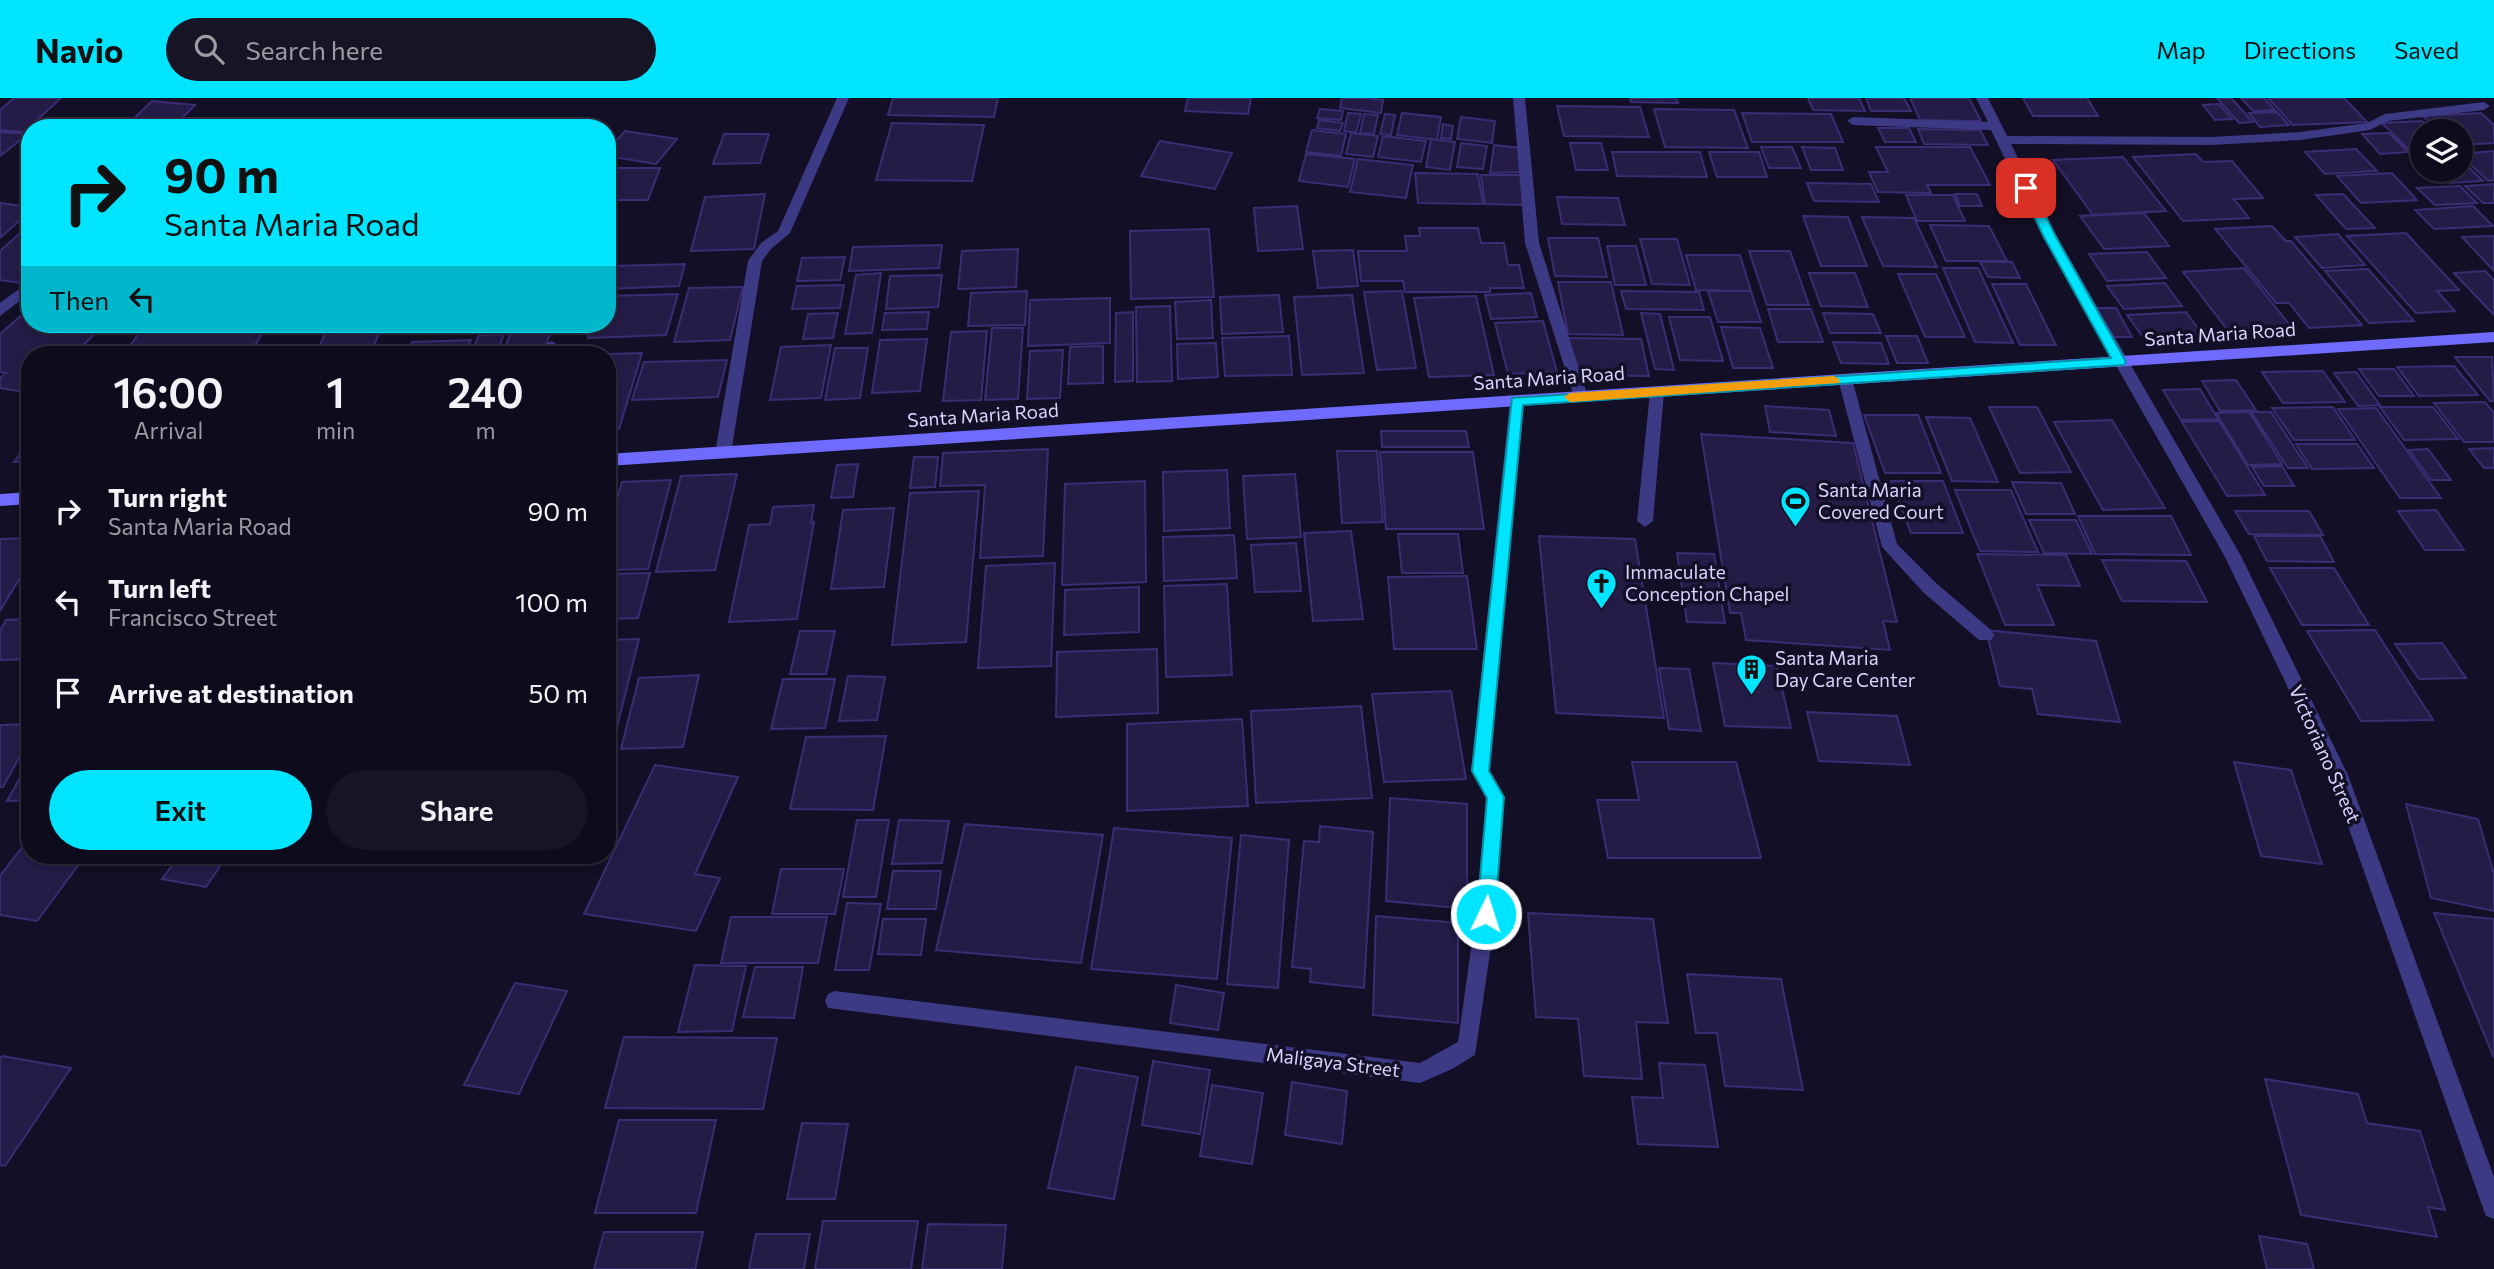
<!DOCTYPE html>
<style>
body{margin:0;font-family:Commissioner,sans-serif;background:#171425;color:#f1f3f6;height:100vh;display:flex;flex-direction:column;font-size:26px;white-space:nowrap}
*{box-sizing:border-box;margin:0}
p{font-size:23px;color:#9b9ba3}
.icon{flex:none;width:38px;height:38px;fill:none;stroke:currentColor;stroke-width:2;stroke-linecap:round;stroke-linejoin:round}
.map{position:relative;flex:1;overflow:hidden}
.details{position:absolute;left:21px;top:248px;width:595px;height:518px;display:flex;flex-direction:column;background:#0e0b1c;border-radius:28px;box-shadow:0 4px 10px #0003,0 0 0 2px #2e2b3b}
.details>*{flex:none}
.hud{position:absolute;left:21px;top:21px;width:595px;height:214px;border-radius:28px;box-shadow:0 4px 10px #0003,0 0 0 2px #2e2b3b;background:#00e5ff;color:#111;overflow:hidden}
.controls{position:absolute;left:2410px;top:21px;display:grid;gap:14px}
.controls a{display:grid;place-items:center;width:63px;height:63px;border-radius:50%;background:#0e0b1c;box-shadow:0 4px 10px #0003,0 0 0 2px #2e2b3b;font-size:35px}
.pin{position:absolute;display:grid;place-items:center;width:60px;height:60px;color:#fff;margin:-30px;border-radius:14px;box-shadow:0 4px 10px #0006}
.me{position:absolute;width:77px;margin:-38px;rotate:4deg;stroke-linejoin:round;filter:drop-shadow(0 0 5px #0008)}
.turn{display:flex;align-items:center;gap:24px;height:147px;padding:0 28px;font-size:32px}
.turn .icon{width:91px;height:91px;stroke-width:2.5}
.turn b{display:block;font-size:49px;line-height:60px}
.then{display:flex;align-items:center;height:66px;padding:0 28px;background:#0003;gap:14px;font-size:26px}
.eta{display:flex;justify-content:space-evenly;align-items:center;height:119px;text-align:center}
.eta b{font-size:42px;font-weight:600;line-height:49px}
.cta{display:flex;gap:14px;margin-top:auto;padding:14px 28px}
.cta a{flex:1;height:80px;border-radius:42px;background:#00e5ff;color:#111;font-size:28px;font-weight:600;line-height:80px;text-align:center}
.cta a+a{background:#171425;color:#f1f3f6}
ul{padding:0;list-style:none}
li{display:flex;align-items:center;gap:21px;height:91px;padding:0 28px}
li div{flex:1}
li b{display:block;font-size:26px}
li em{font-style:normal}
header{display:flex;align-items:center;gap:42px;box-sizing:border-box;height:98px;padding:0 35px;background:#00e5ff;color:#111}
header strong{font-size:33px}
nav{display:flex;gap:38px;margin-inline-start:auto;font-size:24px}
.search{width:490px;height:63px;background:#171425;display:flex;align-items:center;gap:18px;box-sizing:border-box;padding:0 24px;border-radius:38px;color:#9b9ba3;font-size:26px}
.map>svg:first-child{display:block}
.building{fill:#241b47;stroke:#3b2d73;stroke-width:2}
.lines{fill:none;stroke-linecap:round;stroke-linejoin:round}
.lane{fill:#3d3a85;fill-rule:evenodd}
.street{fill:#3d3a85;fill-rule:evenodd}
.secondary{fill:#6f6bff;fill-rule:evenodd}
.route{fill:#00e5ff;stroke:#0095a6;stroke-width:2}
.slow{fill:#f59e0b}
.labels{text-anchor:middle;stroke-width:7;stroke-linejoin:round;paint-order:stroke}
.street-label{font-size:19px;fill:#d9d4ff;stroke:#130f26}
.poi-label{font-size:19px;fill:#d9d4ff;stroke:#130f26;text-anchor:start}
</style>
<header>
<strong>Navio</strong>
<div class="search"><svg class="icon" aria-label="search" viewBox="0 0 24 24"><circle cx="10" cy="10" r="6"/><path d="M15 15l6 6"/></svg>Search here</div>
<nav><a>Map</a><a>Directions</a><a>Saved</a></nav>
</header>
<div class="map">
<svg width="2494" height="1171" viewBox="0 0 2494 1171">
<rect width="100%" height="100%" fill="#130f26"/>
<!-- building -->
<path class="building" d="M14,0H61L24,34L0,32V12Z
M893,0H998L994,19L888,17Z
M1188,0H1251L1248,16L1185,13Z
M1342,0H1368L1383,2L1381,15L1340,10Z
M1630,0H1676L1678,5L1631,4Z
M1808,0H1859L1865,13L1813,12Z
M1866,0H1904L1911,13H1871Z
M1910,0H1969L1981,23L1920,22Z
M2023,0H2087L2098,18H2033Z
M2217,0H2231L2253,24L2239,25Z
M2241,0H2264L2275,12L2253,13Z
M2268,0H2344L2367,24L2293,27Z
M152,3L195,7L172,30H124Z
M2219,6L2232,21L2215,22L2203,7Z
M1557,8L1640,9L1649,39L1564,38Z
M1320,11L1343,13L1341,22L1317,20Z
M1654,11L1734,12L1748,50L1665,49Z
M2277,14L2289,27L2260,29L2249,15Z
M1348,15L1361,16L1356,35L1344,33Z
M1402,15L1441,19L1437,42L1397,37Z
M1742,15L1831,16L1843,44H1752Z
M2481,15L2494,27V45L2460,47V33H2438L2423,18Z
M1364,16L1378,17L1374,36L1360,35Z
M1385,16L1395,17L1391,37L1380,36Z
M1461,19L1495,23L1492,45L1457,41Z
M1319,22L1343,25L1340,33L1317,30Z
M2422,23L2432,33H2422V52H2409L2382,25Z
M892,25L984,27L972,83L876,82Z
M1443,26L1453,28L1451,41L1441,40Z
M1878,30H1909L1916,44H1885Z
M1918,31L1980,32L1988,47L1924,46Z
M1312,32L1346,36L1341,58L1306,54Z
M625,33L677,41L656,66L607,58V53Z
M0,34L28,36L0,58Z
M1351,35L1378,38L1373,59L1346,56Z
M2389,35L2408,54L2380,56L2362,36Z
M724,36H769L760,65L713,66Z
M1383,38L1426,43L1421,64L1378,59Z
M1431,41L1455,44L1450,72L1426,69Z
M1160,43L1232,55L1215,91L1141,78Z
M1461,45L1487,48L1483,71L1457,69Z
M1570,45H1601L1608,72H1576Z
M1494,47L1521,50L1522,74L1490,75Z
M1761,49H1792L1801,70H1769Z
M1802,49L1835,50L1843,72H1811Z
M1876,49H1970L1990,87H1927L1931,95L1878,94L1869,74H1888Z
M2356,51L2377,73L2325,76L2305,54Z
M2494,53V82L2488,83L2460,56Z
M1612,54H1700L1707,79L1617,78Z
M1709,54H1759L1767,79H1717Z
M1306,56L1355,61L1348,89L1299,83Z
M2196,56L2203,64L2232,63L2263,100L2234,101L2249,120L2183,123L2133,59Z
M2123,59L2166,113L2093,117L2053,62Z
M1358,61L1413,67L1406,100L1350,94Z
M2460,61L2483,83L2450,85L2438,72H2460Z
M607,70H660L648,102H607Z
M1415,75L1478,76L1483,106L1418,105Z
M2392,75L2417,102L2361,105L2337,78Z
M1481,77H1521L1527,107L1485,106Z
M1807,85L1871,86L1879,104L1814,103Z
M2494,86V105H2483L2465,88Z
M2460,88L2477,105L2435,107L2417,90Z
M765,96L754,151L691,153L705,99Z
M1955,96H1977L1982,108H1960Z
M2343,96L2375,130L2346,131L2316,97Z
M1906,97H1953L1965,123H1917Z
M1557,99L1618,100L1625,127L1562,126Z
M0,105L30,109V113L0,140Z
M1297,108L1303,151L1258,153L1254,110Z
M2473,108L2493,128L2434,131L2415,112Z
M2144,115L2169,148L2104,151L2080,118Z
M1803,118L1848,119L1867,168H1821Z
M1862,119L1914,120L1937,169L1883,168Z
M30,126V177L21,185L0,182V153Z
M1930,127L1989,128L2007,163H1946Z
M2272,128L2286,143H2291L2362,227L2309,230L2289,205H2276L2215,131Z
M1419,130H1478L1481,145H1504L1508,167H1519L1524,190H1490V194H1405L1403,183H1361L1358,153H1407L1405,138H1420Z
M1209,131L1214,199L1131,201L1130,133Z
M2406,135L2459,192L2437,193L2455,213L2416,215L2347,138Z
M2338,136L2365,167L2322,170L2295,139Z
M2494,138V173L2462,139Z
M1548,140H1598L1607,179L1555,178Z
M1640,141H1677L1690,187L1652,186Z
M942,147L939,170L849,173L853,149Z
M1607,148H1636L1646,187H1615Z
M1018,151L1016,189L958,191L962,153Z
M1353,152L1358,188L1318,190L1313,153Z
M1749,153H1790L1809,207H1767Z
M2147,154L2166,180L2107,183L2089,156Z
M1686,157H1740L1751,193L1696,192Z
M845,159L840,182L797,183L802,160Z
M1980,164H2012L2020,180L1988,179Z
M685,166L679,188L607,191L614,168Z
M1943,170H1978L2013,245L1975,244Z
M2244,170L2293,231L2229,234L2183,174Z
M2368,171L2414,223L2369,225L2325,173Z
M2485,173L2494,182V217L2454,175Z
M881,175L872,235L845,236L856,177Z
M1809,175H1855L1868,209L1821,208Z
M1898,176H1936L1965,239H1925Z
M942,177L938,209L886,211L890,178Z
M1558,184H1611L1623,237L1568,236Z
M2165,185L2182,208L2124,211L2107,188Z
M1992,186H2026L2056,247H2020Z
M844,187L840,210L792,211L797,188Z
M743,189L730,242L674,244L689,190Z
M1027,193L1025,227L968,228L971,195Z
M1402,193L1416,270L1377,272L1364,194Z
M1621,193L1699,194L1704,212L1626,211Z
M1708,193H1751L1761,224H1718Z
M1531,195L1537,219L1491,221L1485,197Z
M678,196L666,237L588,240L593,226H607V198Z
M1279,197L1283,234L1222,236L1220,199Z
M1352,197L1364,275L1302,277L1294,199Z
M1476,198L1494,277L1429,279L1414,200Z
M1110,200V245L1028,248L1030,202Z
M1211,202L1213,240L1177,241L1175,204Z
M1170,208L1172,283L1137,284L1136,209Z
M2094,210H2116L2132,239H2109Z
M1768,211H1811L1823,244H1778Z
M25,214L30,215V226L104,227L73,257H30V283L18,293L0,290V280L6,275L0,274V236Z
M929,214L927,231L882,232L885,215Z
M1133,214V283L1115,284L1116,215Z
M2186,214L2202,236L2143,239L2127,217Z
M838,215L833,240L803,241L808,216Z
M1641,215L1660,216L1674,272L1655,271Z
M1823,215L1873,216L1881,235H1830Z
M1669,219H1710L1723,263L1680,262Z
M1543,223L1557,274L1508,276L1495,225Z
M145,226H268L249,257H124Z
M384,226L369,257H315L329,228Z
M403,226H474L401,230Z
M1721,229L1760,230L1773,270H1733Z
M992,230H1023L1018,301L985,302Z
M552,231L542,257H502L512,232Z
M987,233L981,302L943,303L951,234Z
M504,236L496,257H471L479,237Z
M1289,238L1292,277L1225,278L1222,240Z
M1886,238H1917L1928,265H1897Z
M1567,240L1641,241L1649,278L1578,277Z
M927,241L920,293L872,295L880,242Z
M471,242L464,257H406L412,244Z
M1833,244L1881,245L1889,266L1841,265Z
M1216,245L1218,279L1178,281L1177,246Z
M831,247L821,300L770,302L781,249Z
M1103,248V285L1068,286L1070,249Z
M835,250H868L860,300L825,302Z
M1063,252L1060,300L1027,301L1030,253Z
M642,255L619,331H607V257H577Z
M2455,259H2492L2494,303H2490Z
M727,262L718,299L632,302L644,264Z
M2454,268L2478,297L2419,298L2397,269Z
M2359,271H2394L2414,298H2379Z
M2323,273L2345,304L2283,305L2262,274Z
M2356,274L2380,307L2358,308L2334,275Z
M2236,282L2256,312L2220,313L2202,283Z
M2200,291L2218,321L2181,322L2163,292Z
M2485,304L2494,315V344H2464L2434,305Z
M1765,308L1829,312L1836,338L1770,334Z
M1989,309H2037L2071,374L2020,375Z
M2333,309L2355,342H2294L2272,310Z
M2380,309H2433L2458,341L2404,342Z
M2376,310L2441,400H2400L2338,311Z
M2249,314L2282,366L2248,367L2216,315Z
M2251,314H2271L2308,370H2288Z
M1864,317H1918L1941,375H1885Z
M1926,319L1970,320L1998,384L1952,383Z
M2112,322L2165,410L2103,412L2054,324Z
M2219,323L2265,397L2227,398L2182,324Z
M1381,333H1466L1469,349H1382Z
M1701,336L1853,345L1897,524L1883,523L1890,552L1746,542L1741,515H1730Z
M30,343V364H14Z
M2296,346H2357L2374,370L2312,371Z
M2494,350V370H2484L2469,351Z
M1048,351L1043,458L980,460L985,387L940,388L943,355Z
M2428,351L2451,382H2431L2409,352Z
M1337,353H1377L1383,424L1342,425Z
M1380,354H1473L1484,431H1386Z
M914,359H938L935,389L910,390Z
M858,366L853,399L831,400L837,367Z
M2282,368L2294,388H2264L2252,369Z
M1227,372L1230,430L1164,433L1163,374Z
M737,376L715,472L656,474L681,378Z
M1295,376L1301,439L1247,441L1243,378Z
M671,382L648,471L607,472V433L622,384Z
M1145,383L1146,484L1062,487L1065,386Z
M1891,383H1943L1963,435H1911Z
M2012,384L2061,385L2075,416H2026Z
M1955,392H2011L2038,454L1980,453Z
M979,393L966,544L892,547L910,395Z
M814,407L811,425L814,424L797,521L729,524L749,427L770,426L773,409Z
M894,410L884,489L831,491L843,412Z
M2436,412L2464,452H2425L2398,413Z
M2235,413H2309L2323,437L2249,436Z
M2078,418H2171L2191,457L2095,456Z
M2029,422H2076L2092,456L2044,455Z
M1351,433L1363,521L1313,523L1304,435Z
M1398,436H1458L1463,475H1402Z
M1234,437L1237,480L1164,483L1163,439Z
M1539,438L1635,441L1664,620L1556,615Z
M2254,438H2320L2334,464L2267,463Z
M30,440V463L0,513V441Z
M1296,445L1301,493L1255,494L1251,447Z
M1677,455L1714,456L1725,525L1687,524Z
M1977,456L2066,457L2080,488L2037,487L2054,527H2005Z
M2102,462L2186,463L2207,504L2122,503Z
M1055,465L1051,568L978,570L986,468Z
M2270,470H2334L2369,527H2302Z
M650,475L638,520L607,521V476Z
M1467,478L1477,551H1394L1388,479Z
M1227,486L1232,577L1166,579L1164,488Z
M1139,489V534L1064,537L1065,492Z
M30,521V561L0,562V533L6,522Z
M1986,532L2096,543L2120,624L2038,616L2032,591L2000,588Z
M2375,532L2433,622L2361,623L2307,533Z
M800,533H835L826,576H790Z
M639,541L609,661H607V542Z
M2442,545L2466,580L2419,581L2395,546Z
M1157,551L1158,615L1056,619L1057,554Z
M1713,565L1777,568L1791,630L1725,628Z
M1659,570L1689,571L1701,633L1669,631Z
M699,577L683,649L621,651L639,580Z
M848,578L885,579L877,622L839,623Z
M783,581H835L825,630L771,631Z
M1451,593L1466,681L1384,684L1372,596Z
M1361,608L1372,700L1256,705L1251,613Z
M1807,614L1897,618L1910,667L1819,663Z
M1242,621L1248,708L1127,713V626Z
M30,626V640L3,689H0V627Z
M886,638L873,712L790,711L806,639Z
M30,662V702L7,703Z
M1632,664H1736L1761,760H1608L1597,702H1639Z
M2234,664L2291,672L2322,766L2261,758Z
M655,667L738,679L695,776L720,780L696,833L584,816Z
M1390,700L1467,706V811L1386,803Z
M2406,706L2478,721L2494,776V813L2431,800Z
M857,722H889L876,799H843Z
M899,722L949,723L942,765L892,766Z
M965,726L1103,737L1081,865L936,852Z
M1320,728L1373,734L1364,890L1310,884L1311,871L1292,869L1304,743L1319,744Z
M1114,730L1232,740L1217,881L1091,871Z
M1241,737L1289,742L1278,890L1227,886Z
M30,739V758H85L37,823L0,817V778Z
M179,758H227L206,789L162,781Z
M781,771H844L835,816H772Z
M893,773H941L936,811H887Z
M847,805L881,806L869,872H835Z
M1528,815L1653,821L1668,925L1636,924L1642,981L1584,978L1578,921L1536,919Z
M2434,815L2494,821V960Z
M1376,818L1458,825V925L1373,917Z
M731,819H827L818,865H721Z
M883,821H926L921,857L878,856Z
M695,867L746,868L732,933L678,934Z
M755,869H803L794,920L743,919Z
M1687,876L1781,881L1803,992L1725,988L1717,935H1696Z
M515,885L567,893L519,996L464,987Z
M1176,887L1224,895L1218,932L1170,925Z
M624,939L777,940L763,1011L605,1010Z
M2,958L71,970L5,1068L0,1067V961Z
M1153,963L1210,972L1200,1036L1142,1027Z
M1659,965L1705,967L1718,1049L1638,1046L1632,999L1663,1000Z
M1076,969L1138,979L1114,1101L1048,1090Z
M2265,981L2358,996L2367,1025L2420,1033L2445,1112L2428,1109L2437,1139L2301,1117Z
M1292,984L1347,993L1342,1046L1285,1037Z
M1212,987L1263,995L1252,1066L1200,1058Z
M619,1022H716L696,1115H595Z
M802,1025L848,1026L835,1101H787Z
M823,1123H918L911,1171H815Z
M928,1126L1006,1127L1002,1171H922Z
M604,1134H703L695,1171H594Z
M756,1136H810L804,1171H749Z
M2259,1138L2307,1146L2314,1171H2267Z"/>
<g class="lines">
<!-- lane -->
<path class="lane" d="M1845,276L1852,281L1897,446L1936,485L1991,532L1994,537L1991,542H1979L1924,495L1882,449L1838,281Z
M1657,289L1664,294L1653,423L1645,429L1637,423L1650,294Z"/>
<!-- street -->
<path class="street" d="M837,0H849L790,135L771,151L762,163L731,355L723,360L718,359L715,355L748,163L761,145L778,133Z
M1513,0H1525L1539,145L1588,299L1581,304L1574,299L1525,145Z
M1976,0H1988L2007,38L2211,39L2300,34L2367,25L2385,16L2484,4L2490,8L2484,12L2388,23L2370,32L2300,42L2211,47L2011,46L2057,139L2241,458L2348,677L2494,1079V1121L2486,1118L2483,1110L2330,677L2225,459L2043,139L1991,32L1853,27L1847,23L1853,19L1988,24Z
M30,183V195L0,218V205Z
M552,243L559,248L557,257H543L547,245Z
M1517,298L1524,303L1489,672L1504,699L1496,815L1475,957L1452,971L1420,985L828,910L825,903L828,896L835,893L1420,965L1458,944L1476,815L1486,700L1471,673L1510,303Z"/>
<!-- secondary -->
<path class="secondary" d="M2494,234V244L607,368V356Z
M30,394V406L0,408V396Z"/>
</g>
<!-- route -->
<path class="route" d="M2026,87L2032,90L2056,139L2126,264L2124,267L1523,307L1489,673L1504,699L1495,816L1492,821L1486,824L1480,821L1477,816L1487,700L1472,673L1512,300L2111,260L2044,139L2020,90Z"/>
<!-- slow -->
<path class="slow" d="M1834,278L1840,282L1839,285L1570,304L1564,299L1570,295Z"/>
<!-- icons -->
<defs>
<symbol id="stadium-pin" viewBox="-11 -11 22 30"><path d="M0 17L-7.5 6A9.5 9.5 0 1 1 7.5 6Z" fill="#00e5ff" stroke="#130f26"/><path d="M0-5a6.5 5 0 1 0 0 10a6.5 5 0 1 0 0-10ZM-3.5-1.8h7v3.6h-7Z" fill="#111"/></symbol>
<symbol id="church-pin" viewBox="-11 -11 22 30"><path d="M0 17L-7.5 6A9.5 9.5 0 1 1 7.5 6Z" fill="#00e5ff" stroke="#130f26"/><path d="M-1.2-6h2.4v3.5h3.3v2.4h-3.3V6h-2.4V-.1h-3.3v-2.4h3.3Z" fill="#111"/></symbol>
<symbol id="building-pin" viewBox="-11 -11 22 30"><path d="M0 17L-7.5 6A9.5 9.5 0 1 1 7.5 6Z" fill="#00e5ff" stroke="#130f26"/><path d="M-4-6H4V6H1V3H-1V6H-4ZM-2.5-4.3h1.7v1.8h-1.7ZM.8-4.3h1.7v1.8H.8ZM-2.5-1h1.7V.8h-1.7ZM.8-1h1.7V.8H.8Z" fill="#111"/></symbol>
</defs>
<g fill-rule="evenodd">
<use href="#stadium-pin" x="1778" y="386" width="35" height="47"/>
<use href="#church-pin" x="1584" y="468" width="35" height="47"/>
<use href="#building-pin" x="1734" y="554" width="35" height="47"/>
</g>
<g class="labels">
<!-- street labels -->
<g class="street-label">
<text transform="translate(2220 236) rotate(-4)" y="7">Santa Maria Road</text>
<text transform="translate(1549 280) rotate(-4)" y="7">Santa Maria Road</text>
<text transform="translate(983 317) rotate(-4)" y="7">Santa Maria Road</text>
<text transform="translate(2325 656) rotate(66)" y="7">Victoriano Street</text>
<text transform="translate(1333 964) rotate(7)" y="7">Maligaya Street</text>
</g>
<!-- poi labels -->
<g class="poi-label">
<text x="1818" y="399">Santa Maria<tspan x="1818" dy="22">Covered Court</tspan></text>
<text x="1625" y="481">Immaculate<tspan x="1625" dy="22">Conception Chapel</tspan></text>
<text x="1775" y="567">Santa Maria<tspan x="1775" dy="22">Day Care Center</tspan></text>
</g>
</g>
</svg>
<div class="controls">
<a><svg class="icon" aria-label="layers" viewBox="0 0 24 24"><path d="M12 4l9 5-9 5-9-5zM3 14l9 5 9-5"/></svg></a>
</div>
<div class="pin" style="left:2026px;top:90px;background:#d93025"><svg class="icon" aria-label="arrive" viewBox="0 0 24 24"><path d="M6 21V4h12l-3 4 3 4H6"/></svg></div>
<svg class="me" style="left:1486px;top:816px" viewBox="-20 -20 40 40"><circle r="17" fill="#00e5ff" stroke="#fff" stroke-width="3"/><path d="M0-11L8 9 0 5-8 9z" fill="#fff"/></svg>
<div class="hud">
<div class="turn"><svg class="icon" aria-label="right" viewBox="0 0 24 24"><path d="M7 20v-9h11M14 6l5 5-5 5"/></svg><div><b>90 m</b>Santa Maria Road</div></div>
<div class="then">Then<svg class="icon" aria-label="left" viewBox="0 0 24 24"><path d="M17 20v-9H6M10 6l-5 5 5 5"/></svg></div>
</div>
<section class="details">
<div class="eta">
<div><b>16:00</b><p>Arrival</p></div>
<div><b>1</b><p>min</p></div>
<div><b>240</b><p>m</p></div>
</div>
<ul>
<li><svg class="icon" aria-label="right" viewBox="0 0 24 24"><path d="M7 20v-9h11M14 6l5 5-5 5"/></svg><div><b>Turn right</b><p>Santa Maria Road</p></div><em>90 m</em></li>
<li><svg class="icon" aria-label="left" viewBox="0 0 24 24"><path d="M17 20v-9H6M10 6l-5 5 5 5"/></svg><div><b>Turn left</b><p>Francisco Street</p></div><em>100 m</em></li>
<li><svg class="icon" aria-label="arrive" viewBox="0 0 24 24"><path d="M6 21V4h12l-3 4 3 4H6"/></svg><div><b>Arrive at destination</b></div><em>50 m</em></li>
</ul>
<div class="cta"><a>Exit</a><a>Share</a></div>
</section>
</div>
